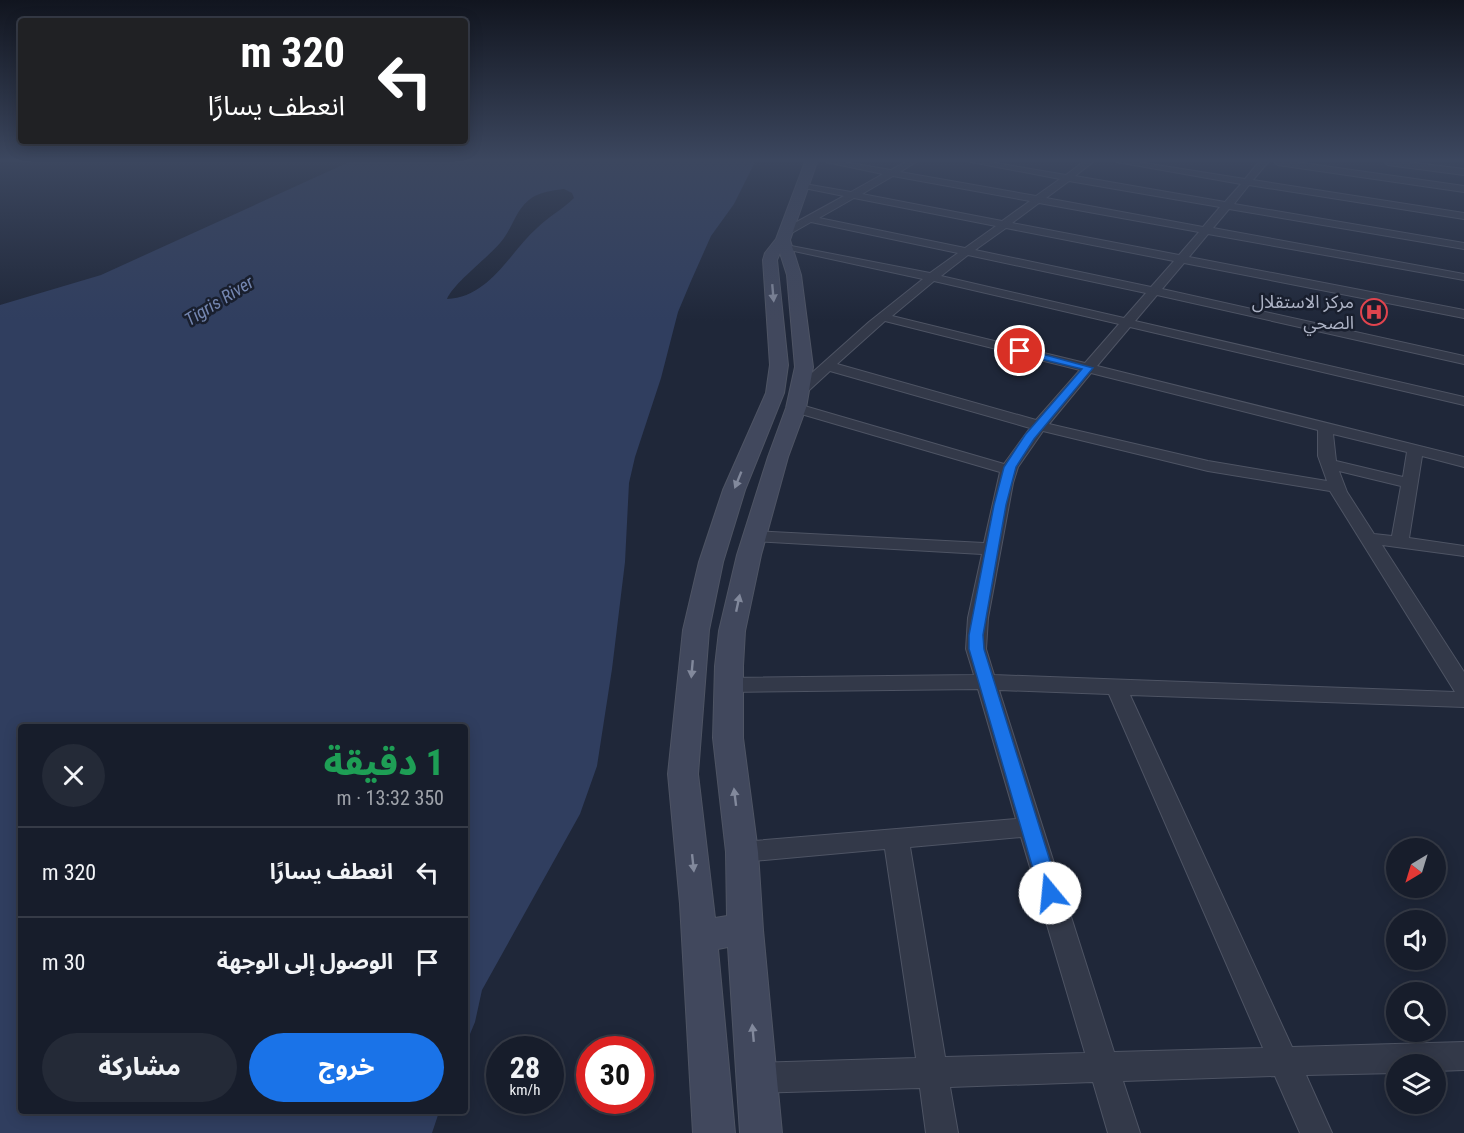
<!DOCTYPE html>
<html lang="ar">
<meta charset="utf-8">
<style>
body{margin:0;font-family:"Roboto Condensed","Noto Sans Arabic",sans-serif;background:#242a37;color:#f1f3f6;direction:rtl;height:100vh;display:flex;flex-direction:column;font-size:22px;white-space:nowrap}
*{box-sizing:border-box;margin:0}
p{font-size:20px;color:#9ea2a9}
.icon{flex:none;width:33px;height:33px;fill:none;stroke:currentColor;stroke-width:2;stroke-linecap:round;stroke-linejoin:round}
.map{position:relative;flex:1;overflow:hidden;direction:ltr}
.drawer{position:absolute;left:18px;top:724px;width:450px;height:390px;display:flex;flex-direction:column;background:#171d2b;border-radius:6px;box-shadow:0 3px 15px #0003,0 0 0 2px #363b47;direction:rtl}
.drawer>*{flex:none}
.guide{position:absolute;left:18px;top:18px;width:450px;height:126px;border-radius:6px;box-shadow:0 3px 15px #0003,0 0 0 2px #363b47;direction:rtl;background:#202124;color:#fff;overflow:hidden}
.needle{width:39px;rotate:218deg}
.buttons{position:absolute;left:1386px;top:838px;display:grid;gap:12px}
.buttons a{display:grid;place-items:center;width:60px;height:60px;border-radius:50%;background:#171d2b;box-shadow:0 3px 15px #0003,0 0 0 2px #363b47;font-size:30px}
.speed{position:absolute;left:486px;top:1036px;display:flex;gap:12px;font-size:30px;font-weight:700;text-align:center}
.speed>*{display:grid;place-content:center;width:78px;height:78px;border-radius:50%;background:#171d2b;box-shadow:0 3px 15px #0003,0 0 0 2px #363b47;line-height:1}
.speed small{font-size:15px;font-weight:400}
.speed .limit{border:9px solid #d22;background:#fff;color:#111}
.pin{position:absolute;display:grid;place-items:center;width:51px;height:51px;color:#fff;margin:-26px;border:3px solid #fff;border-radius:50%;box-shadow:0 2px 6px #0007}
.me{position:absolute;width:66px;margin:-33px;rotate:343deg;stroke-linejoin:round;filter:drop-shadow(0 0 4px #0008)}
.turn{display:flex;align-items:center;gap:21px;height:126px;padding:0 24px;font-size:27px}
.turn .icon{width:78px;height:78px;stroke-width:2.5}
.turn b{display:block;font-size:42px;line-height:51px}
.round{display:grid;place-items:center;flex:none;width:63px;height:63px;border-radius:32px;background:#242a37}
.overview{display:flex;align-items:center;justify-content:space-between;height:102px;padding:0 24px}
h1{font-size:36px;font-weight:800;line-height:45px;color:#1e9e55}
.action{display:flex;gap:12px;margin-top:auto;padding:12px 24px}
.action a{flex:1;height:69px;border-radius:36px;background:#1a73e8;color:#fff;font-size:24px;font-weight:800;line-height:69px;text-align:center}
.action a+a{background:#242a37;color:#f1f3f6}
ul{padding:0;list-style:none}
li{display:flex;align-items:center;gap:18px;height:90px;padding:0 24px;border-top:2px solid #363b47}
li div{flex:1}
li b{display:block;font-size:22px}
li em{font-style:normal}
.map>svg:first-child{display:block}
.water{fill:#303e5f;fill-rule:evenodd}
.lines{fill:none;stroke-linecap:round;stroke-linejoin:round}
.minor-casing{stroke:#4e5464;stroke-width:2}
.secondary-casing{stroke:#4e5464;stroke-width:2}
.minor{fill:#333949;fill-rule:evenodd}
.secondary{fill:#41485d;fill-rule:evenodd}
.oneway{fill:#82899c}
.route{fill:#1a73e8;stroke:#114b97;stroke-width:1.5}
.labels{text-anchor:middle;stroke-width:5;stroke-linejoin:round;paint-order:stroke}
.far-water-label{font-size:18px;font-style:italic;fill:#7486b0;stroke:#191f2e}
.far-poi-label{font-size:18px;fill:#aeb4c6;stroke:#191f2e;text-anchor:end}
</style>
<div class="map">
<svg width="1464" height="1133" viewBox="0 0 1464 1133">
<rect width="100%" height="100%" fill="#1f2739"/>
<!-- water -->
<path class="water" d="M349,162H755L734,204L711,236L691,281L678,312L661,378L635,457L629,483L625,562L612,669L597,766L580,814L482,990L475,1022L465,1046V728H21V1112H439L432,1133H0V305L101,275ZM564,189L572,193L574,198C563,209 548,217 537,228C509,253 490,297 447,299C454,282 491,256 504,238C514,224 517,207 533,197C542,192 554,190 564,189Z"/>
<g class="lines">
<defs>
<path id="minor" d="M826,162H844L891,170L906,162H916L900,172L1036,196L1060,179L971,162H990L1066,175L1083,162H1093L1075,176L1225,202L1241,184L1117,162H1138L1245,179L1259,162H1268L1253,180L1464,213V219L1249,185L1234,204L1464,243V249L1229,209L1213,228L1464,274V280L1208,234L1189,257L1464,310V318L1184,263L1162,289L1464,356V364L1157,295L1135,321L1464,397V405L1130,327L1097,366L1464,457V467L1422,456L1409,538L1464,546V556L1382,545L1464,672V707L1130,695L1292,1047L1464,1042V1070L1436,1071V1065H1396V1073L1306,1075L1332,1133H1300L1275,1076L1123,1081L1140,1133H1108L1093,1082L950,1087L958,1133H926L920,1088L757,1093L746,1089L742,1078L746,1067L757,1063L916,1058L885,849L742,862L733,859L730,852L733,845L742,842L1016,819L978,689L728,692L721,690L718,685L721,680L728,678L974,675L966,649L968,618L982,554L754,541L748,540L745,536L748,532L754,531L984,543L1000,472L791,411L789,408L791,405H801L1004,464L1030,428L830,371L805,394H795L793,391L795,388L869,322L923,279L785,249L781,248V244L930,273L958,253L811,222L790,234H782V230L844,196L799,187V183L851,192L883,174ZM893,176L1030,201L1002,221L862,194ZM1069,181L1220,207L1203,227L1046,198ZM854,198L996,226L965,248L819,218ZM1039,203L1199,232L1179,255L1012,223ZM1006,228L1174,261L1151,287L975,250ZM968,255L1146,293L1124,318L941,276ZM934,281L1119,324L1085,363L892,316ZM885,321L1080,370L1036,420L837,364ZM1091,373L1318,430V456L1327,481L1208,461L1049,424ZM1043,431L1208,471L1330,491L1455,692L994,675L986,649L988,618L1013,483L1018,467ZM1333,434L1407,452L1403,477L1336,461ZM1339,471L1401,486L1392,536L1374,534L1347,492ZM999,690L1109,694L1263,1048L1114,1052ZM1021,837L1085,1053L945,1057L910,847Z
M1274,162H1296L1464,186V192L1278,165Z
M1384,162H1408L1464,169V175L1388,165Z"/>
<path id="secondary" d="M805,162H817L790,240L801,275L813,367L806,408L788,457L761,555L745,631L743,666V738L758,852L763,930L782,1133H740L728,947L718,949L735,1133H693L680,904L668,774L683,630L699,562L723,490L766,393L770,365L763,260L765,253L776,239ZM780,253L787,275L795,367L786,408L768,457L737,555L719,631L715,666L713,738L726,852L727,916L715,918L698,774L709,630L723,562L745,490L784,393L788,365L777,260Z"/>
</defs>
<!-- minor casing -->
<use href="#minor" class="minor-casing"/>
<!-- secondary casing -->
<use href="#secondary" class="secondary-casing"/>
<!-- minor -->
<use href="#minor" class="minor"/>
<!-- secondary -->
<use href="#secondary" class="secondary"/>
</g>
<!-- one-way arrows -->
<defs><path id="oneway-solid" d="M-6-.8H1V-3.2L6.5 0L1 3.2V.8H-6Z" transform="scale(1.5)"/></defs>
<g class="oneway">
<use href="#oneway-solid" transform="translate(773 293) rotate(85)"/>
<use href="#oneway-solid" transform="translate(738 480) rotate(112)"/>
<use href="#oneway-solid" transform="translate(738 603) rotate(-78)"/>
<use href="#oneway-solid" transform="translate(692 669) rotate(95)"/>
<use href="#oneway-solid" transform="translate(735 797) rotate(-97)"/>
<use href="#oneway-solid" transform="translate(693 863) rotate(84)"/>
<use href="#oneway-solid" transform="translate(753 1033) rotate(-95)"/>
</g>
<!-- sky -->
<linearGradient id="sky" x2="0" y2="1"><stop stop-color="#11151f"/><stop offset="0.5" stop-color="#3c475f"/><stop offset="1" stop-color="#3c475f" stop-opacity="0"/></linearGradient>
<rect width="1464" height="321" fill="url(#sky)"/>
<!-- route -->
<path class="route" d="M1020,348L1093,368L1034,439L1016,467L1006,505L983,635L984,649L1060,893L1057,899L1050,901L1043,899L1040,893L969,649V635L994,505L1004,467L1025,435L1082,369L1016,353L1015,351Z"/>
<!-- icons -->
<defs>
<symbol id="hospital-ring" viewBox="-11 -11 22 22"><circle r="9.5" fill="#191f2e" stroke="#e0444e" stroke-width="1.5"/><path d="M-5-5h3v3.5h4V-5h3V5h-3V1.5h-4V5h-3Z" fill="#e0444e"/></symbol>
</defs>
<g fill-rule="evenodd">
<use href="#hospital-ring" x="1359" y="297" width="30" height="30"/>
</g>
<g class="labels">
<!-- far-water labels -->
<g class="far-water-label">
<text transform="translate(219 301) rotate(-32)" y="6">Tigris River</text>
</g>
<!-- far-poi labels -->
<g class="far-poi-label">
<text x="1354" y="308">مركز الاستقلال<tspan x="1354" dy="21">الصحي</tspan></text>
</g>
</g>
</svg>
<div class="buttons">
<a><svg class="needle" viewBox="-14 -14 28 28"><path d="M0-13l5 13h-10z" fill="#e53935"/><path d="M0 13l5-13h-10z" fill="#9ea2a9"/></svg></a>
<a><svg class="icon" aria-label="sound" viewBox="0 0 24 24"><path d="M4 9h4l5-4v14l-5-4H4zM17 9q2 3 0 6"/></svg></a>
<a><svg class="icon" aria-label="search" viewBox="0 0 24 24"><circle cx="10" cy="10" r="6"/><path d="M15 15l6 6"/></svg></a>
<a><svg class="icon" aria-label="layers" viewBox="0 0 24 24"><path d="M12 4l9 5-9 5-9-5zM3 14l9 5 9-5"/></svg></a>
</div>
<div class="speed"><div>28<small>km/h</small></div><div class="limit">30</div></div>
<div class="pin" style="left:1020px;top:351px;background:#d93025"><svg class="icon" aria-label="arrive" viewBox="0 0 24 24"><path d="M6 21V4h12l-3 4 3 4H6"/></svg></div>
<svg class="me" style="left:1050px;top:893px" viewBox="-20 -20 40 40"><circle r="19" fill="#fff"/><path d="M0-13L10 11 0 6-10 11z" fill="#1a73e8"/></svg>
<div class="guide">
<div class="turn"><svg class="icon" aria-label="left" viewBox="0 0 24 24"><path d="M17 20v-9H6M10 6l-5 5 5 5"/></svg><div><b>320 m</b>انعطف يسارًا</div></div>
</div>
<section class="drawer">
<div class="overview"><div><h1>1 دقيقة</h1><p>350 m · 13:32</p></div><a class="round"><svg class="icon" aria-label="close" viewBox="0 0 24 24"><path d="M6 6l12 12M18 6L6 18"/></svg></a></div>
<ul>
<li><svg class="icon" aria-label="left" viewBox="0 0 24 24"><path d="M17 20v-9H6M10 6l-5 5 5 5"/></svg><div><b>انعطف يسارًا</b></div><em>320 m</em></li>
<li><svg class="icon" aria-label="arrive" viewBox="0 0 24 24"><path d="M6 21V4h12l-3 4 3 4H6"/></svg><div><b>الوصول إلى الوجهة</b></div><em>30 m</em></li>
</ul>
<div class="action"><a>خروج</a><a>مشاركة</a></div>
</section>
</div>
